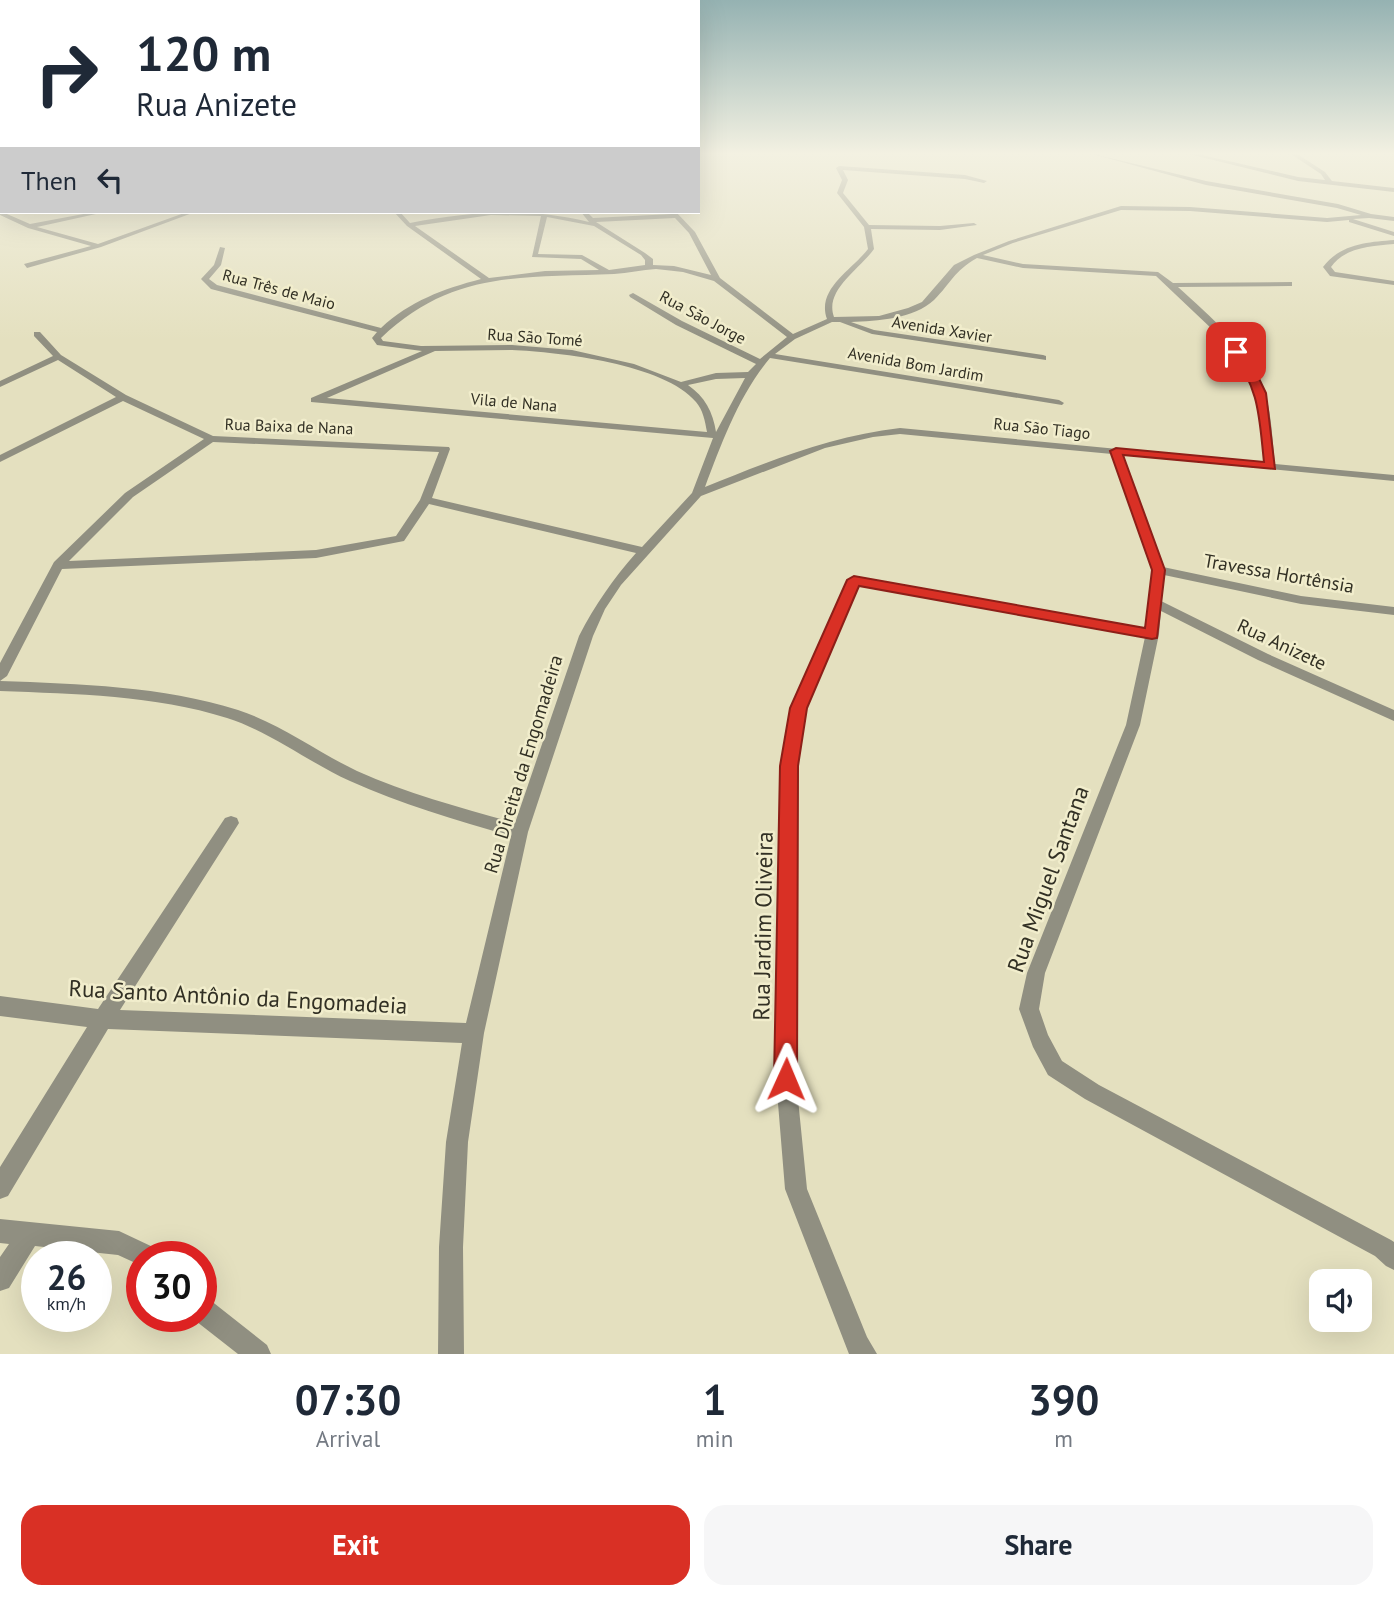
<!DOCTYPE html>
<meta charset="utf-8">
<style>
body{margin:0;font-family:"PT Sans",sans-serif;background:#f6f6f7;color:#1f2937;height:100vh;display:flex;flex-direction:column;font-size:26px;white-space:nowrap}
*{box-sizing:border-box;margin:0}
p{font-size:23px;color:#747a83}
.icon{flex:none;width:38px;height:38px;fill:none;stroke:currentColor;stroke-width:2;stroke-linecap:round;stroke-linejoin:round}
.map{position:relative;height:1354px;overflow:hidden}
.sheet{display:flex;flex-direction:column;background:#fff;flex:1}
.sheet>*{flex:none}
.top-card{position:absolute;left:0px;top:0px;width:700px;height:214px;box-shadow:0 7px 28px #0002;background:#fff;color:#1f2937;overflow:hidden}
.tools{position:absolute;left:1309px;top:1269px;display:grid;gap:14px}
.tools a{display:grid;place-items:center;width:63px;height:63px;border-radius:14px;background:#fff;box-shadow:0 7px 28px #0002;font-size:35px}
.speed{position:absolute;left:21px;top:1241px;display:flex;gap:14px;font-size:35px;font-weight:700;text-align:center}
.speed>*{display:grid;place-content:center;width:91px;height:91px;border-radius:50%;background:#fff;box-shadow:0 7px 28px #0002;line-height:1}
.speed small{font-size:18px;font-weight:400}
.speed .limit{border:10px solid #d22;background:#fff;color:#111}
.pin{position:absolute;display:grid;place-items:center;width:60px;height:60px;color:#fff;margin:-30px;border-radius:14px;box-shadow:0 4px 10px #0006}
.me{position:absolute;width:77px;margin:-38px;rotate:1deg;stroke-linejoin:round;filter:drop-shadow(0 0 5px #0008)}
.turn{display:flex;align-items:center;gap:24px;height:147px;padding:0 21px;font-size:32px}
.turn .icon{width:91px;height:91px;stroke-width:2.5}
.turn b{display:block;font-size:49px;line-height:60px}
.then{display:flex;align-items:center;height:66px;padding:0 21px;background:#0003;gap:14px;font-size:26px}
.eta{display:flex;justify-content:space-evenly;align-items:center;height:119px;text-align:center}
.eta b{font-size:42px;font-weight:800;line-height:49px}
.action{display:flex;gap:14px;margin-top:auto;padding:14px 21px}
.action a{flex:1;height:80px;border-radius:21px;background:#d93025;color:#fff;font-size:28px;font-weight:800;line-height:80px;text-align:center}
.action a+a{background:#f6f6f7;color:#1f2937}
.map>svg:first-child{display:block}
.lines{fill:none;stroke-linecap:round;stroke-linejoin:round}
.minor{fill:#908f81;fill-rule:evenodd}
.route{fill:#d93025;stroke:#8d1f18;stroke-width:2}
.labels{text-anchor:middle;stroke-width:5;stroke-linejoin:round;paint-order:stroke}
.far-street-label{font-size:16px;fill:#323024;stroke:#f1edcc}
.street-label{font-size:19px;fill:#323024;stroke:#f1edcc}
.near-street-label{font-size:23px;fill:#323024;stroke:#f1edcc}
</style>
<div class="map">
<svg width="1394" height="1354" viewBox="0 0 1394 1354">
<rect width="100%" height="100%" fill="#e4e0bf"/>
<g class="lines">
<!-- minor -->
<path class="minor" d="M1085,152L1206,181L1338,204L1371,214L1394,217V221L1369,218L1353,219L1394,232V236L1349,222V220L1327,222L1190,211L1121,210L1013,243L983,255L1023,264L1158,272L1173,283L1292,282V286H1289L1178,287C1210,316 1251,351 1265,393C1272,415 1272,440 1275,464L1394,475V481L1123,455L1163,567L1301,596L1394,607V615L1301,604L1164,575L1161,601L1268,654L1394,710V721L1258,660L1161,611L1159,634L1140,725L1045,973L1039,1009L1048,1035L1062,1061L1099,1085L1391,1240L1394,1242V1270L1386,1266L1375,1256L1085,1099L1048,1075L1033,1047L1019,1009L1027,973L1126,725L1145,637L858,586L805,708L797,766L796,1079L807,1189L867,1337L877,1354H849L785,1189L776,1079L781,766L791,708L850,578L854,577L1146,628L1152,570L1112,454L900,434L873,437L825,448L701,496L621,585L605,609L593,636L528,832L484,1033L468,1142L463,1247L464,1354H438L439,1247L446,1142L462,1043L108,1029L8,1196L0,1199V1167L87,1027L0,1016V996L98,1009L225,818L231,816L237,818L239,823L120,1010L466,1023L511,836C456,820 401,804 350,781C308,762 271,732 227,718C154,695 76,694 0,691V681C80,684 162,686 238,710C281,724 317,752 357,771C408,794 462,808 515,823L579,636C595,605 613,579 636,553L429,504L404,541L316,558L62,569L7,676L0,681V663L54,562L125,493L204,439L123,401L0,462V455L116,397L58,360L0,387V381L53,356L34,336V332H40L61,355L126,395L213,436L449,447L450,449L432,498L642,547L692,493L713,438L311,402V398L422,351L377,345L372,338L377,332L211,289L201,279L214,265L220,247L225,248L221,265L209,279L217,285L381,328C410,301 443,289 481,279L407,226L394,212H400L410,223C474,211 526,207 589,222L581,212H587L593,218L672,214L670,212H676L695,232L720,278L793,334L827,319C816,289 852,270 868,249L864,227L837,193L842,180L836,168L839,166L965,175L987,181L984,183L965,179L843,170L848,180L843,193L869,225L940,226L974,223L977,225L940,230L871,229L874,249C860,269 824,290 834,317L879,316L908,308L922,302L954,265L974,255L1009,241L1121,206L1190,207L1327,218L1361,215L1337,208L1206,185ZM491,215L541,216L532,257L581,259L599,270L545,271L489,278L415,226ZM547,217L594,226L641,255L645,260V265L609,270L582,255L538,254ZM675,218L689,233L711,275L674,266L653,265V259L645,253L596,222ZM977,258L1023,268L1156,276L1213,330L1249,377L1259,409L1264,463L900,428C831,436 769,461 705,487C722,442 739,395 770,358L1062,405L1064,403L1059,400L775,354L795,339L832,322H840L872,334L1046,360V356L1043,355L874,330L851,322C877,321 914,319 934,300C952,282 953,272 977,258ZM656,269L683,272L714,281L787,337L760,359L682,321L633,293L629,295L630,297L676,325L756,364L748,372L716,373L681,382L634,364L572,350L512,345L421,346L383,341L381,338C452,270 522,278 614,274C628,273 642,270 656,269ZM512,350C559,352 665,364 696,402C703,410 705,421 707,432L327,398L435,351ZM745,378L716,432C713,412 705,397 688,385L716,379ZM213,442L439,452L420,500L396,536L316,550L69,561L133,497Z
M1181,152H1189L1298,177L1325,180L1321,174L1288,152H1294L1325,172L1332,181L1394,188V192L1298,181Z
M2,157V161L0,162V158Z
M0,168H2V172H0Z
M2,180V184L0,185V181Z
M0,211L30,224L94,212H105L37,227L98,244L187,212H195L101,247L27,268L24,264L91,246L28,228L0,215Z
M1394,240V244C1372,246 1345,247 1331,267L1335,272L1394,281V285L1330,276L1323,267C1340,244 1368,242 1394,240Z
M0,1219L119,1231L155,1248L159,1256H142V1266L118,1255L35,1246L9,1288L0,1291V1257L9,1244L0,1243Z
M201,1297L210,1300L267,1345L271,1354H238L192,1318V1316H201Z"/>
</g>
<!-- sky -->
<linearGradient id="sky" x2="0" y2="1"><stop stop-color="#95b2b2"/><stop offset="0.45" stop-color="#f3f1e2"/><stop offset="1" stop-color="#f3f1e2" stop-opacity="0"/></linearGradient>
<rect width="1394" height="341" fill="url(#sky)"/>
<!-- route -->
<path class="route" d="M1232,350H1239L1252,364L1266,393L1275,469L1123,455L1165,570L1157,638L1152,639L859,586L807,708L798,766L797,1079L794,1087L786,1091L777,1087L774,1079L780,766L790,708L847,580L854,576L1145,628L1152,570L1110,451L1116,448L1264,462C1259,417 1260,389 1231,352Z"/>
<g class="labels">
<!-- far-street labels -->
<g class="far-street-label">
<text transform="translate(279 289) rotate(15)" y="6">Rua Três de Maio</text>
<text transform="translate(703 317) rotate(28)" y="6">Rua São Jorge</text>
<text transform="translate(942 329) rotate(9)" y="6">Avenida Xavier</text>
<text transform="translate(535 337) rotate(4)" y="6">Rua São Tomé</text>
<text transform="translate(916 364) rotate(10)" y="6">Avenida Bom Jardim</text>
<text transform="translate(514 402) rotate(5)" y="6">Vila de Nana</text>
<text transform="translate(289 426) rotate(2)" y="6">Rua Baixa de Nana</text>
<text transform="translate(1042 428) rotate(6)" y="6">Rua São Tiago</text>
</g>
<!-- street labels -->
<g class="street-label">
<text transform="translate(1279 573) rotate(10)" y="7">Travessa Hortênsia</text>
<text transform="translate(1282 644) rotate(25)" y="7">Rua Anizete</text>
<text transform="translate(523 764) rotate(-73)" y="7">Rua Direita da Engomadeira</text>
</g>
<!-- near-street labels -->
<g class="near-street-label">
<text transform="translate(1048 879) rotate(-70)" y="8">Rua Miguel Santana</text>
<text transform="translate(763 926) rotate(-89)" y="8">Rua Jardim Oliveira</text>
<text transform="translate(238 997) rotate(3)" y="8">Rua Santo Antônio da Engomadeia</text>
</g>
</g>
</svg>
<div class="tools">
<a><svg class="icon" aria-label="sound" viewBox="0 0 24 24"><path d="M4 9h4l5-4v14l-5-4H4zM17 9q2 3 0 6"/></svg></a>
</div>
<div class="speed"><div>26<small>km/h</small></div><div class="limit">30</div></div>
<div class="pin" style="left:1236px;top:352px;background:#d93025"><svg class="icon" aria-label="arrive" viewBox="0 0 24 24"><path d="M6 21V4h12l-3 4 3 4H6"/></svg></div>
<svg class="me" style="left:786px;top:1079px" viewBox="-20 -20 40 40"><path d="M0-17L14 15 0 8-14 15z" fill="#d93025" stroke="#fff" stroke-width="4"/></svg>
<div class="top-card">
<div class="turn"><svg class="icon" aria-label="right" viewBox="0 0 24 24"><path d="M7 20v-9h11M14 6l5 5-5 5"/></svg><div><b>120 m</b>Rua Anizete</div></div>
<div class="then">Then<svg class="icon" aria-label="left" viewBox="0 0 24 24"><path d="M17 20v-9H6M10 6l-5 5 5 5"/></svg></div>
</div>
</div>
<section class="sheet">
<div class="eta">
<div><b>07:30</b><p>Arrival</p></div>
<div><b>1</b><p>min</p></div>
<div><b>390</b><p>m</p></div>
</div>
<div class="action"><a>Exit</a><a>Share</a></div>
</section>
